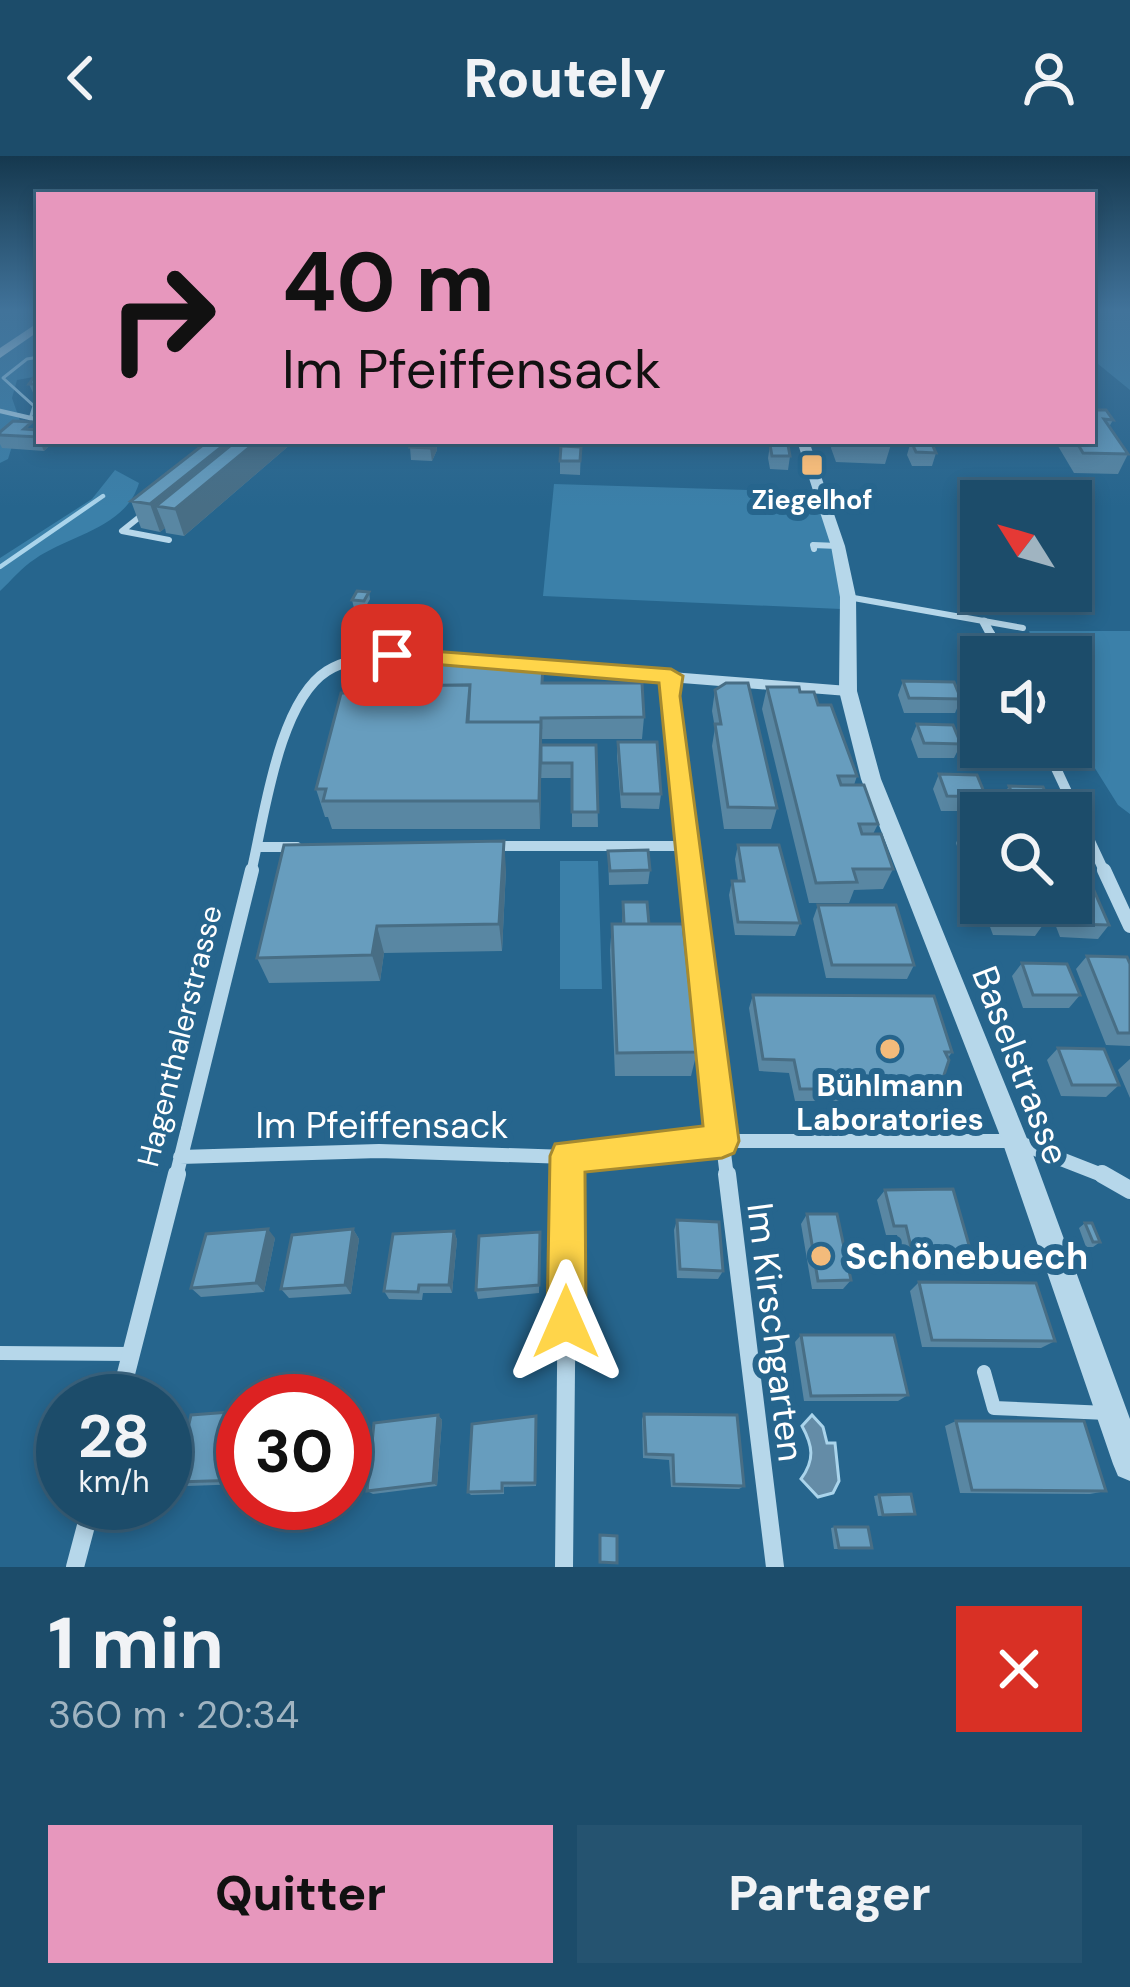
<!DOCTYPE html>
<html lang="fr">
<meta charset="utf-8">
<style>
body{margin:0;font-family:"DM Sans",sans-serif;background:#255370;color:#f1f3f6;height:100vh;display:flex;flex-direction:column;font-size:45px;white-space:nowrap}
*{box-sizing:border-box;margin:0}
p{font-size:39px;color:#a0b4c1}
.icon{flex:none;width:66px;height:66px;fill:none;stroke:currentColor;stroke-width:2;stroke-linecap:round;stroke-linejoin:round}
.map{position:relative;height:1411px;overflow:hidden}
.side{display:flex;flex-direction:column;background:#1c4c6a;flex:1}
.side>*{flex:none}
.top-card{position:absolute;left:36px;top:36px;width:1059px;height:252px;border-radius:0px;box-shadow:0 6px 18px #0003,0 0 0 3px #3a637e;background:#e797bd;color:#111;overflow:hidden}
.needle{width:78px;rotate:307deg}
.tools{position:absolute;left:960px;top:324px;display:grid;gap:24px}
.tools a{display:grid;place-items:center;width:132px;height:132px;border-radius:0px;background:#1c4c6a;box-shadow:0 6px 18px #0003,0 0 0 3px #3a637e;font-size:60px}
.speed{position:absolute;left:36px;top:1218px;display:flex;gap:24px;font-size:60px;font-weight:700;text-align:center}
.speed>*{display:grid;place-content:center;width:156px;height:156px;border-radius:50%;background:#1c4c6a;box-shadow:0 6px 18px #0003,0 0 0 3px #3a637e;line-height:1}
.speed small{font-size:30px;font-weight:400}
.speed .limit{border:18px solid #d22;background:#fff;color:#111}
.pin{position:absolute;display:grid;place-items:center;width:102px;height:102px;color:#fff;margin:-51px;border-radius:24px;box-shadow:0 6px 18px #0006}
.me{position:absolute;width:132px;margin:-66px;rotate:0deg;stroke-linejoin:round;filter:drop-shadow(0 0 9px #0008)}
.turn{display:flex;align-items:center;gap:42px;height:252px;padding:0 48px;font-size:54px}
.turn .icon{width:156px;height:156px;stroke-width:2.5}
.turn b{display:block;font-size:84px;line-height:102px}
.round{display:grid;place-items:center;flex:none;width:126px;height:126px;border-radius:0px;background:#255370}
.head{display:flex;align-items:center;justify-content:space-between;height:204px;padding:0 48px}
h1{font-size:72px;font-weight:800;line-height:90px}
.primary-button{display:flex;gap:24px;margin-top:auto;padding:24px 48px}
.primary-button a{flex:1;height:138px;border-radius:0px;background:#e797bd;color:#111;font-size:48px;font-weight:800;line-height:138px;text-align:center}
.primary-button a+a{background:#255370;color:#f1f3f6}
header{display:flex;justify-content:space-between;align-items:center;height:156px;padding:0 48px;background:#1c4c6a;font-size:54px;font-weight:800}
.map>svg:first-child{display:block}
.green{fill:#3b80a9}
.water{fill:#648ca7;stroke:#aad4eb;stroke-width:3}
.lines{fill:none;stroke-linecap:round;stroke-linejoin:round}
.stream-far1{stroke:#aad4eb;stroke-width:3}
.stream{stroke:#aad4eb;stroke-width:4.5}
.service-far2{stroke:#b6d7ea;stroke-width:4.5}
.service-far1{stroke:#b6d7ea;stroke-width:6}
.service{stroke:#b6d7ea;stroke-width:14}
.minor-far3{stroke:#b6d7ea;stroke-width:9}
.minor-far2{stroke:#b6d7ea;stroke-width:10}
.minor-far1{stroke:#b6d7ea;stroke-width:14}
.minor{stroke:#b6d7ea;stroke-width:18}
.tertiary{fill:#b6d7ea;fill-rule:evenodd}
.secondary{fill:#e0eff9;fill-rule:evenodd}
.wall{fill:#5987a3}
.shaded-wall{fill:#486e85}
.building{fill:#679dbe;stroke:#486e85;stroke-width:3}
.route{fill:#ffd54a;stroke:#a68a30;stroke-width:3}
.poi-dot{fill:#f3bb7b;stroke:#26658d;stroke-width:4.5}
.labels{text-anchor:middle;stroke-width:12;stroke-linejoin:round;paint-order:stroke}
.far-poi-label{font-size:27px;font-weight:bold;fill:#fff;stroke:#26658d}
.street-label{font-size:30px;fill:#fff;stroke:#26658d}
.poi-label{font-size:30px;font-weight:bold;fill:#fff;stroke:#26658d}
.near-street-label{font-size:36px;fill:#fff;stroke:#26658d}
.near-poi-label{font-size:36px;font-weight:bold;fill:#fff;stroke:#26658d;text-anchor:start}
</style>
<header><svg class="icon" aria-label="back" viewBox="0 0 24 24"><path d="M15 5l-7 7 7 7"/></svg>Routely<svg class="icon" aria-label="person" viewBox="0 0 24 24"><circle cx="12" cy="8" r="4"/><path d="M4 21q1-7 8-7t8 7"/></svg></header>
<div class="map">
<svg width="1130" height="1411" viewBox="0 0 1130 1411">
<rect width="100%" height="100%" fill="#26658d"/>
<!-- green -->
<path class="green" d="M0,154H39V220L17,224L12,242L20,265L8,303L0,307Z
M1092,154H1130V234L1092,203Z
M115,314L139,327C126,372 69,379 35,403C22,411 11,425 0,435V402L92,343Z
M554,328L816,336L847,444L841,453L543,440Z
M1029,475H1130V658L1118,649L1071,574V501H1039Z
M560,705H598L602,833H560Z"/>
<!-- water -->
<path class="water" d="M812,1259L823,1271L827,1287H835L839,1325L833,1337L818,1341L801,1323C815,1304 813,1290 802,1270Z"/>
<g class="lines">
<!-- stream-far1 -->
<path class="stream-far1" d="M30,263L34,250L3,222L27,203L39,201"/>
<!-- stream -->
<path class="stream" d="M0,411L103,340"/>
<!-- service-far2 -->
<path class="service-far2" d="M0,255L39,264"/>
<!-- service-far1 -->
<path class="service-far1" d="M147,355L122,375L169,384
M814,393L813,389L838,390
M848,441L1023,472"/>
<!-- service -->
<path class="service" d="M0,1197L131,1198
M984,1216L994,1252L1107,1257"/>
<!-- minor-far3 -->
<path class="minor-far3" d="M984,466L992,481"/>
<!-- minor-far2 -->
<path class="minor-far2" d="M990,478L1002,501
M671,520L668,540L690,717
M1046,591L1105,717
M491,690H688
M258,691H297
M251,717C264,663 278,546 327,515C346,503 370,501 392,499L848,535"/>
<!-- minor-far1 -->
<path class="minor-far1" d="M689,714L727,1021
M1104,714L1130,770
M180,1001L379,995L568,1001L721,985H1015L1107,1021
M176,1021L252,714
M568,1021V1001"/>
<!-- minor -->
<path class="minor" d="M727,1018L775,1411
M1102,1018L1130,1034
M119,1245L177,1018
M75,1411L92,1347
M564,1411L568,1018"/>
<!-- tertiary -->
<path class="tertiary" d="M797,285H809L845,390L856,441L857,535L881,623L1028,985L1130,1263V1325L1118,1320L1113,1308L1002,985L861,623L839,535L840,441L831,390Z"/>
<!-- secondary -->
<path class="secondary" d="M39,166V175L0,202V192Z"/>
</g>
<!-- wall -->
<path class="wall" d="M39,214V241H35L29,228Z
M1092,254L1113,264L1109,271L1128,298L1118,318L1074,317L1055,285H1092Z
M35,273L39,285H51L52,287L44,295L2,292L0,288V276Z
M412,285H443H436L437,294L432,305L411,304L410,291Z
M824,285H892L885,308L836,306L831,292L832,286Z
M911,285L936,297L932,310H912L907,299Z
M292,287L184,380L166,377L165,372L160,376L141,372L131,345Z
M770,289L790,300L788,314L770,313L768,302Z
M581,291L580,319L560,318V305Z
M795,340L808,355L807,362L796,361L794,347Z
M369,436L370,443L365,452H354L352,444Z
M903,525L961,543L955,557H904L898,539Z
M967,526H981V591H1012L1006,603L970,602L962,583L969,569H973L961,540Z
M543,527L644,561L642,583H542V589H596L598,671H572V622H541V617L540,673H332L328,661H325L316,633Z
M767,531L800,536L818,549L857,620L854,629L878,668L873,678L893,713L883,733L854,734L849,747H809L762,553Z
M715,534L777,652L771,673H724L712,590L715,572L712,555Z
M917,568L961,588L954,602H918L911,583Z
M618,586L661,638L659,653L621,652L617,600Z
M939,618L986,641L978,655H941L933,633Z
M1009,630L1054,657H1006L1001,644Z
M963,672L981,673V711H964L956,687Z
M738,689L800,767L795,780L735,779L729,739L732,725H738L735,703Z
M608,695L650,714L648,728L609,729Z
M506,713L502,795L384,797L380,825L269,827L257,802Z
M623,746L649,768L697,896L691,920H615L610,794L612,768H622Z
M986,747H994L1045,766L1035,780L993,779L983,752Z
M1047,747H1071L1109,769L1098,783L1060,781Z
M818,749L914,809L907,823L826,822L813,763Z
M1087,800L1130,808V890L1106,889L1076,813Z
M1022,807L1080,839L1069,852H1023L1012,820Z
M753,839L952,896L948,902L943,922L934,934L924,936L917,945H795L789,917L759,915L749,852Z
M1058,892L1119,929L1106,941L1061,940L1047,904Z
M1130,903V942L1118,914Z
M885,1034L973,1103L962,1112H905L897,1079H886L877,1044Z
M807,1058L851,1124L843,1133H812L801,1068Z
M677,1064L723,1115L718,1123L677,1122L674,1074Z
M1085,1067L1100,1086L1093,1091H1086L1079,1072Z
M353,1073L359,1083L351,1138L289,1142L281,1133Z
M454,1075L457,1084L452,1137H423L422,1144L389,1143L384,1135Z
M275,1082L264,1136L201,1141L191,1132Z
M540,1085L539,1137L478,1143L476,1134Z
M919,1126L1055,1185L1041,1192L922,1191L910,1135Z
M801,1179L908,1239L898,1245H804L795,1186Z
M243,1255V1328L188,1330L176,1326Z
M644,1258L744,1330L739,1333L671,1331L669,1304L643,1302L642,1263Z
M438,1259L442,1264L437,1330L373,1338L367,1335Z
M536,1260V1330L504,1331V1338L471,1339L468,1336Z
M956,1265L1106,1335L1090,1338L960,1337L945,1270Z
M879,1339L915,1358L878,1360L874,1340Z
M835,1371L867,1393H834L831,1372Z"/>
<!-- shaded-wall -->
<path class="shaded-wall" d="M39,281V285H51L52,287L44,295L38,282Z
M229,285H292V287L184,380L175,353L156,350L165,372L160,376L150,348Z
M433,285H436L437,294L432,305L430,292Z
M541,562L542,583L540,673L539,645Z
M504,685L506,713L502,795L499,768Z
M377,770L384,797L380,825L372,799Z
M268,1073L275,1082L264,1136L256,1127Z
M353,1073L359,1083L351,1138L345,1129Z
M454,1075L457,1084L452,1137L449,1129Z
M438,1259L442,1264L437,1330L433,1327Z"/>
<!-- building -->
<path class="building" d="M39,214V228H29Z
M1092,254H1106L1113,264L1104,263L1128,298L1083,297L1076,285H1092Z
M13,265L32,266L24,273L39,274V281L0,279V276Z
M208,285H229L150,348L131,345Z
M236,285H257L175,353L156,350Z
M412,285H433L430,292L410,291Z
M911,285L931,286L936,297L916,296Z
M770,289H788L790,300H772Z
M561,290L581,291L580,305H560Z
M795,340L802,341L808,355L798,354Z
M357,435L369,436L364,445L352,444Z
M360,506L543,510L542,527H642L644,561L541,562V573V566H468L470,529L354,530Z
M903,525L954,526L961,543L909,542Z
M967,526H981V557Z
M726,527H748L777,652L728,651L715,568H721L715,534Z
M470,529L467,566H541L539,645H323L326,633H316L341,537H350L351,530Z
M767,531H799L800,536H814L818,549H831L857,620H838L841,629H864L878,668H859L862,678H881L893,713H853L857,726L816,727Z
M917,568L953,569L961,588L924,587Z
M969,569H981V588H977Z
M618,586H657L661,638H622Z
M541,589H596L598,656H572V607H541Z
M939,618L977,619L986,641L947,640Z
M1009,630L1043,631L1054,657H1020Z
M963,672L981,673V697H971Z
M504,685L499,768L377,770L372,799L257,802L284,689Z
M738,689H779L800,767L738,766L732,725H744Z
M648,694L650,714L610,715L608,695Z
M1071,704L1081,705L1109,769L1070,768L1062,747H1071Z
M623,746H647L649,768H624Z
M994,747H1037L1045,766H1001Z
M818,749H896L914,809H832Z
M612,768H683L697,896L617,897Z
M1087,800L1127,801L1130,808V877H1118Z
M1022,807L1067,808L1080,839H1033Z
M753,839L934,840L952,896H945L949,904L943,922L923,925L925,933H800L794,904L763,903Z
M1058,892L1104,893L1119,929H1072Z
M953,1033L973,1103L914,1104L906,1070H894L885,1034Z
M807,1058H837L851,1124L818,1125Z
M677,1064L719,1066L723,1115L680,1113Z
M1085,1067H1092L1100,1086H1093Z
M268,1073L256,1127L191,1132L206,1078Z
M353,1073L345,1129L281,1133L292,1079Z
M454,1075L449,1129H419L418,1136L384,1135L393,1078Z
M540,1076L539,1129L476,1134L479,1080Z
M919,1126L1036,1127L1055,1185L932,1184Z
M801,1179H894L908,1239L811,1240Z
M243,1255V1324L176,1326L191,1259Z
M644,1258L737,1259L744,1330L674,1328L673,1299L646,1298Z
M438,1259L433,1327L367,1335L374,1267Z
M536,1260L535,1327H502V1335L468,1336L472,1268Z
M956,1265H1084L1106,1335L972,1334Z
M911,1338L915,1358L883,1359L879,1339Z
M835,1371H868L872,1392H839Z
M600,1379L617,1380V1407L600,1406Z"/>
<!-- sky -->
<linearGradient id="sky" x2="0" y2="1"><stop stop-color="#15384e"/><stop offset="0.44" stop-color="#41739a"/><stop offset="1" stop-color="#41739a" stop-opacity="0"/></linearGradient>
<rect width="1130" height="351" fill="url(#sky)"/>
<!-- route -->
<path class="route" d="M392,492L671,513L683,520L680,540L739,985L734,997L722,1002L585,1016L586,1166L580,1180L566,1186L553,1180L547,1166L550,1000L555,988L703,970L659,527L384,504L381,499Z"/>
<!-- markers -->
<g class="poi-dot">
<rect x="800" y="297" width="24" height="24" rx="6"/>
<circle cx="890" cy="893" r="12"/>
<circle cx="821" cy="1100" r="12"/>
</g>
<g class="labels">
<!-- far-poi labels -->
<g class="far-poi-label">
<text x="812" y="353">Ziegelhof</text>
</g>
<!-- street labels -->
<g class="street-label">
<text transform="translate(180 880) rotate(-76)" y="10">Hagenthalerstrasse</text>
</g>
<!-- poi labels -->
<g class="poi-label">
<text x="890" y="940">Bühlmann<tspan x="890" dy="34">Laboratories</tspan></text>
</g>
<!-- near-street labels -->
<g class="near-street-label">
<text transform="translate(1021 909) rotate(69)" y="13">Baselstrasse</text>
<text x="382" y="982">Im Pfeiffensack</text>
<text transform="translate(776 1176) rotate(83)" y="13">Im Kirschgarten</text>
</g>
<!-- near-poi labels -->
<g class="near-poi-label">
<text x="845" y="1113">Schönebuech</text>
</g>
</g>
</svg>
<div class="tools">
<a><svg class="needle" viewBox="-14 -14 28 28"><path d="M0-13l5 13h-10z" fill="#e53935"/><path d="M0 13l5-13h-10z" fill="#a0b4c1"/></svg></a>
<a><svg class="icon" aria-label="sound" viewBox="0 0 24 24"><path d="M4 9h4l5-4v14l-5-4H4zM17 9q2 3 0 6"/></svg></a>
<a><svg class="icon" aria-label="search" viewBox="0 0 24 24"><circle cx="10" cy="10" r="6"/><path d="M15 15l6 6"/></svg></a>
</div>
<div class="speed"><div>28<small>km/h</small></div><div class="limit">30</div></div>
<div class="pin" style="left:392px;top:499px;background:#d93025"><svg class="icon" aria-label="arrive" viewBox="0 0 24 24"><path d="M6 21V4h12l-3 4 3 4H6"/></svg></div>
<svg class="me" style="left:566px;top:1166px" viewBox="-20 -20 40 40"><path d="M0-17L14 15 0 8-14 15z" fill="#ffd54a" stroke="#fff" stroke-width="4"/></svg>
<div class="top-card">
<div class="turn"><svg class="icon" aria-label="right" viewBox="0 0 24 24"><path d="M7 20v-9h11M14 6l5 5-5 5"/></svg><div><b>40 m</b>Im Pfeiffensack</div></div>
</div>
</div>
<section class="side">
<div class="head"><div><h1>1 min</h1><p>360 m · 20:34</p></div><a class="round" style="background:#d93025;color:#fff"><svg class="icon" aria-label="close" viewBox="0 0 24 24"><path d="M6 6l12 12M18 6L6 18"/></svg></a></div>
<div class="primary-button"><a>Quitter</a><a>Partager</a></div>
</section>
